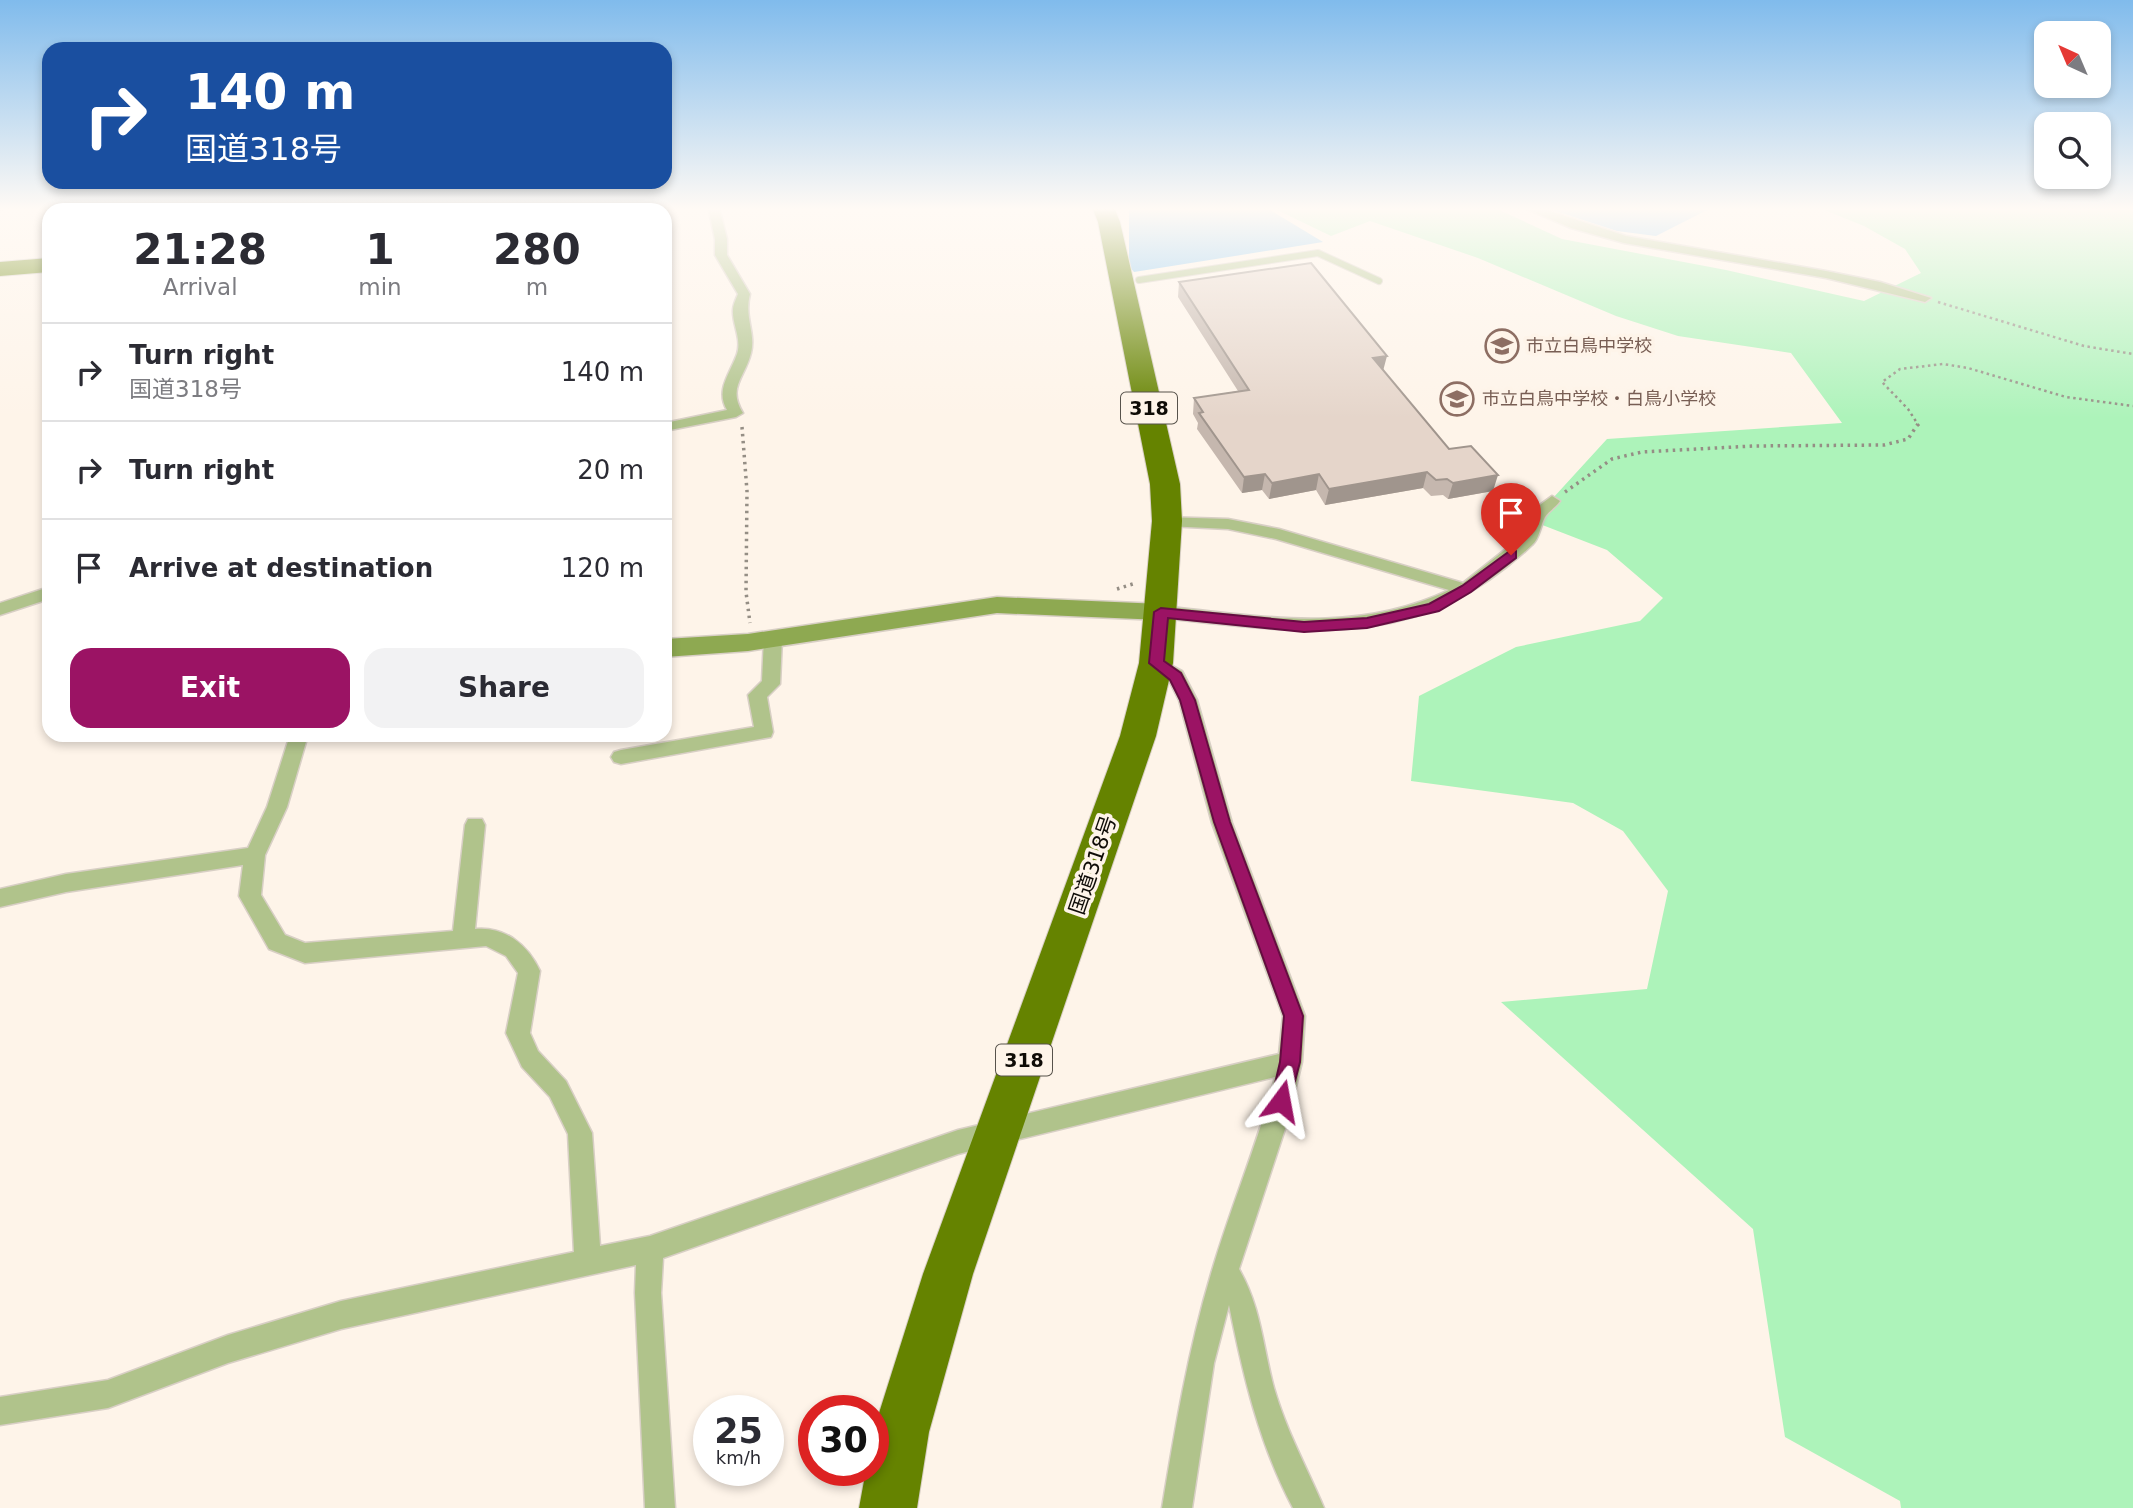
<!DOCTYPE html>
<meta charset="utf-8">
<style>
body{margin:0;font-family:"DejaVu Sans","Noto Sans JP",sans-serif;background:#f2f2f3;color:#2b2b33;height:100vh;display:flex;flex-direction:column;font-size:26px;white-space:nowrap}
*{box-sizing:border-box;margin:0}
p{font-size:23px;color:#7c7c81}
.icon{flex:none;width:38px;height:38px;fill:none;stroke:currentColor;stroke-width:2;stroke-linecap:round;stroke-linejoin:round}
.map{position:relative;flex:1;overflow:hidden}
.details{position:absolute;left:42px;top:203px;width:630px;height:539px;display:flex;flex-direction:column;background:#fff;border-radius:21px;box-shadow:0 4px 10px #0003}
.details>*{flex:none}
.guide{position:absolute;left:42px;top:42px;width:630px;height:147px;border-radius:21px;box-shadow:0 4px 10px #0003;background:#1a4fa0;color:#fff;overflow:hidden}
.needle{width:46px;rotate:316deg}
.buttons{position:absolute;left:2034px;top:21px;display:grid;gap:14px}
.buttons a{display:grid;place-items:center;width:77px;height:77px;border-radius:14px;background:#fff;box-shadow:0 4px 10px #0003;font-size:35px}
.speed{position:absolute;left:693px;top:1395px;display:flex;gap:14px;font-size:35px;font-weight:700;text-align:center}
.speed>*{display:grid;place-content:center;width:91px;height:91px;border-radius:50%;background:#fff;box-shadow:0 4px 10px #0003;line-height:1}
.speed small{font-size:18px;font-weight:400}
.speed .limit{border:10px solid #d22;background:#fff;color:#111}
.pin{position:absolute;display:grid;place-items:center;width:60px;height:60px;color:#fff;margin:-72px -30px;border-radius:50% 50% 50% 0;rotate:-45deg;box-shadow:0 0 7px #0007}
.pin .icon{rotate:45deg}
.me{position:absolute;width:77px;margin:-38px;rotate:13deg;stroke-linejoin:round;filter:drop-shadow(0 0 5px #0008)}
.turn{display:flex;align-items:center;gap:24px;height:147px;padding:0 28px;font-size:32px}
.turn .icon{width:91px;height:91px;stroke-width:2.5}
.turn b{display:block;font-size:49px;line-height:60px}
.eta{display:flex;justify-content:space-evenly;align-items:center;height:119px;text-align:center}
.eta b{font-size:42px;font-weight:800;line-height:49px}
.cta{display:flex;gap:14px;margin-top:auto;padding:14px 28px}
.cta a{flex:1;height:80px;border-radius:21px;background:#9b1364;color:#fff;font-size:28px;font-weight:800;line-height:80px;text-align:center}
.cta a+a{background:#f2f2f3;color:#2b2b33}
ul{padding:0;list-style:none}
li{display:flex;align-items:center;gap:21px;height:98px;padding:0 28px;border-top:2px solid #e1e1e2}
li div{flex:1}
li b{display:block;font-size:26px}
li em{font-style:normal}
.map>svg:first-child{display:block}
.green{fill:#adf3ba}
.water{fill:#85c6f3}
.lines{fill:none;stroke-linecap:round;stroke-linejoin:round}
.lane-casing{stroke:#d8cfc5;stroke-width:8}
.street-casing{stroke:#d8cfc5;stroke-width:3}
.secondary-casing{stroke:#d8cfc5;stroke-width:3}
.highway-casing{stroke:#d8cfc5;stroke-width:2}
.path-far1{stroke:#958e85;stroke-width:2.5;stroke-dasharray:2.5 3.5;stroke-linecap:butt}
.path{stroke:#958e85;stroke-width:3.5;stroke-dasharray:2.5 4.5;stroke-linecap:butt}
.lane{stroke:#b0c38b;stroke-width:6}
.street{fill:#b0c38b;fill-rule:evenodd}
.secondary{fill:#8ea951;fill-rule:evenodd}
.highway{fill:#658300;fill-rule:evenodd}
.wall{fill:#c5b7ae}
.shaded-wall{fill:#a0958d}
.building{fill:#e5d5ca;stroke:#a0958d;stroke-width:2}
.route{fill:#9b1364;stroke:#650c41;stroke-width:2}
.labels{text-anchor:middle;stroke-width:7;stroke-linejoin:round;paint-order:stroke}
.far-education-label{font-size:18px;fill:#785e54;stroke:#fef4e9;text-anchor:start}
.shield{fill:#fef4e9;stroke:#57524b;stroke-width:2}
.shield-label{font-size:19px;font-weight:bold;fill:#0f0c07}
.street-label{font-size:21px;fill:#0f0c07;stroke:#fef4e9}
</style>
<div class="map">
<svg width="2133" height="1508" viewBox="0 0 2133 1508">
<rect width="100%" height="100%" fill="#fef4e9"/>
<!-- green -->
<path class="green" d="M1271,207H1493L1562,239L1726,270L1864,301L1921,273L1905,249L1864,226L1817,207H2133V1508H1901L1900,1501L1785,1437L1753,1229L1501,1002L1647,989L1668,891L1623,831L1573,803L1411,781L1419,696L1516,647L1640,621L1663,598L1607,550L1532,521L1607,439L1842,423L1791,353L1678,336L1616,316L1478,258L1370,221L1331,236Z"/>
<!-- water -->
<path class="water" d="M1129,207H1265L1323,242L1134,272L1129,266Z
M1543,207H1713L1656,236L1617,231Z"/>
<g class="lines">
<defs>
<path id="lane" d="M1139,280L1318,253L1379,281"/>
<path id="street" d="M0,207H7L0,210Z
M708,207H719L727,239V255L750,294C744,318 756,332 751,353C745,378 727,387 743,413L736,417L665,431V423L727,410C715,390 730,374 737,354C742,339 732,324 733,310C733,305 736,299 738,294L715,255V239Z
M1522,207H1537L1626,236L1826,271L1880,282L1931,298L1925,302L1826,278L1624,243L1571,228Z
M1552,496L1560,501C1556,507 1549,511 1545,517C1540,526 1540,538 1532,545C1416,655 1305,632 1161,618L1152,612L1161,606C1261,616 1354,635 1449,590L1276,539L1228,529L1167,526L1161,525V517L1228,519L1279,529L1463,583L1521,537L1533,510Z
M49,587V599L0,615V603Z
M773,632L782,638L780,684L767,697L773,732L771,737L621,764L614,762L611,757L614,752L621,750L754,727L748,695L762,681L764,638Z
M1156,657L1182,671L1197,700L1232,823L1305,1016L1302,1062L1288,1120L1239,1269C1261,1307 1263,1347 1274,1388C1286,1430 1307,1468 1324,1508H1293C1259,1444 1243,1375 1229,1305L1214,1363L1192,1508H1162C1175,1429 1188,1351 1211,1274C1230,1208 1258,1144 1275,1077L958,1154L663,1258L661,1293L675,1508H645L635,1293L636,1265L341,1329L228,1363L108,1408L0,1425V1397L108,1380L228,1335L341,1301L574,1252L568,1134L550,1097L522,1067L506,1033L518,973L506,956L486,946L305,963L269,949L239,896L243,865L66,892L0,907V889L66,874L248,848L267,807L290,735H308L287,807L265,855L261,895L285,935L305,943L453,931L465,825L468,819H482L485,825L475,929C505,926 528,945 540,971L530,1033L538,1051L566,1081L592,1133L600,1246L650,1236L958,1130L1279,1054L1283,1016L1212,823L1179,700L1169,680L1147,663Z"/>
<path id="secondary" d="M451,207H467L466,210H450Z
M997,597L1161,604L1170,606L1174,612L1170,618L1161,620L997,613L748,651L665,657V639L748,634Z"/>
<path id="highway" d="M624,207H670L665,212L622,210Z
M1092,207H1114L1120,222L1180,484L1182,521L1173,663L1156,736L973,1274L929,1432L917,1508H859L866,1470H873V1432L923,1274L1120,736L1139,663L1152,521L1150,484L1098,222Z
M49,258V272L0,276V262Z"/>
</defs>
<!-- lane casing -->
<use href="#lane" class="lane-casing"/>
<!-- street casing -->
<use href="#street" class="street-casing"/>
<!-- secondary casing -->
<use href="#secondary" class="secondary-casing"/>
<!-- highway casing -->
<use href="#highway" class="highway-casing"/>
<!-- path-far1 -->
<path class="path-far1" d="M1938,302L2084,346L2133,354
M1919,426L1908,409L1882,382L1900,369L1943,364L1968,368L2066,397L2133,406"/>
<!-- path -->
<path class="path" d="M742,427L747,491L746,592L750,623
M1565,492L1612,459L1642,452L1754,446L1884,445L1908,439L1918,424
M1117,589L1136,583"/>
<!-- lane -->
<use href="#lane" class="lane"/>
<!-- street -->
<use href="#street" class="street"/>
<!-- secondary -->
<use href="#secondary" class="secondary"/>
<!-- highway -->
<use href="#highway" class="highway"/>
</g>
<!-- wall -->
<path class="wall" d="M1179,282L1384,371L1449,449L1493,491L1448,499L1443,495L1431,496L1423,488L1325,505L1316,490L1269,499L1262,490L1242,493L1197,429L1198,423L1193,414L1194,398L1238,391L1178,297Z"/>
<!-- shaded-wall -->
<path class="shaded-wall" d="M1387,356L1383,371L1373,358Z
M1427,472L1423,488L1325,505L1329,489Z
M1265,474L1262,490L1242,493L1244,477Z
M1319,474L1316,490L1269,499L1272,483Z
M1498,475L1493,491L1448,499L1453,483Z"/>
<!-- building -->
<path class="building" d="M1311,263L1387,356L1373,358L1449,449L1471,446L1498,475L1453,483L1447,479L1436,480L1427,472L1329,489L1319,474L1272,483L1265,474L1244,477L1199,413L1203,412L1194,398L1249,390L1179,282Z"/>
<!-- sky -->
<linearGradient id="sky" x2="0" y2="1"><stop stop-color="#80bbec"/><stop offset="0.5" stop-color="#fffaf5"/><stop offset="1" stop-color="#fffaf5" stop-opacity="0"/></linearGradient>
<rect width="2133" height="418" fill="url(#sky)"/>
<!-- route -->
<path class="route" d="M1511,550L1516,551V558L1471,592L1439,611L1367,628L1304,632L1168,618L1164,661L1181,673L1195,700L1230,822L1303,1016L1300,1062L1288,1108L1281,1111L1274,1108L1271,1101L1280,1062L1284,1016L1214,822L1180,700L1170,680L1149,663L1154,612L1161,608L1304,622L1367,618L1429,604L1462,586Z"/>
<!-- icons -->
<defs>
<symbol id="school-ring" viewBox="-11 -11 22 22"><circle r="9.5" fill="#fef4e9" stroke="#8d6e63" stroke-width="1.5"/><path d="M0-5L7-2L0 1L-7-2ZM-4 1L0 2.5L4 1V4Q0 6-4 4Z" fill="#8d6e63"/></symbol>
</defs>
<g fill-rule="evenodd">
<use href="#school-ring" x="1483" y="327" width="38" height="38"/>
<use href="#school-ring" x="1438" y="380" width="38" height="38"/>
</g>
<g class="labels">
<!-- far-education labels -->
<g class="far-education-label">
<text x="1526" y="352">市立白鳥中学校</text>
<text x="1482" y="405">市立白鳥中学校・白鳥小学校</text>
</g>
<!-- shield labels -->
<g class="shield">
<rect x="1121" y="392.5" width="56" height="31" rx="5"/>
<rect x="996" y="1044.5" width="56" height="31" rx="5"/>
</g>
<g class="shield-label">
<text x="1149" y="415">318</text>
<text x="1024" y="1067">318</text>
</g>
<!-- street labels -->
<g class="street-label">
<text transform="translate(1093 865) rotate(-71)" y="7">国道318号</text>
</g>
</g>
</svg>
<div class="buttons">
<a><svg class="needle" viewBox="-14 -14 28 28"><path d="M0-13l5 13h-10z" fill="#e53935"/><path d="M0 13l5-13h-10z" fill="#7c7c81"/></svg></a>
<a><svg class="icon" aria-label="search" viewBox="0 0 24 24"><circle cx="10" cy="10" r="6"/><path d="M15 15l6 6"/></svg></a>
</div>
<div class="speed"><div>25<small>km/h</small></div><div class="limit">30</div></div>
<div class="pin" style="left:1511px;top:555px;background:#d93025"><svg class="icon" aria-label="arrive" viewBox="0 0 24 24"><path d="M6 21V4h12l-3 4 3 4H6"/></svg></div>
<svg class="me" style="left:1281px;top:1101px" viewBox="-20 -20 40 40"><path d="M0-17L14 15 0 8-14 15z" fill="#9b1364" stroke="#fff" stroke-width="4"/></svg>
<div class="guide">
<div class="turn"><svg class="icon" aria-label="right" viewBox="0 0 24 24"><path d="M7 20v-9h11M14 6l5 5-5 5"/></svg><div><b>140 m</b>国道318号</div></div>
</div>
<section class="details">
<div class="eta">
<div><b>21:28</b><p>Arrival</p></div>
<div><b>1</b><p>min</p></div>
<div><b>280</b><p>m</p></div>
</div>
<ul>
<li><svg class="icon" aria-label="right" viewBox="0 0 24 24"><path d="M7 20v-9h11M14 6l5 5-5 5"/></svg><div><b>Turn right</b><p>国道318号</p></div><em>140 m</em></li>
<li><svg class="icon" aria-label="right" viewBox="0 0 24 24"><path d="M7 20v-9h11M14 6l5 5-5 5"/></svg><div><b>Turn right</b></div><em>20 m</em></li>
<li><svg class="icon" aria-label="arrive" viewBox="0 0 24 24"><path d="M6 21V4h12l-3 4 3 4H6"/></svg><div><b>Arrive at destination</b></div><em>120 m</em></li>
</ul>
<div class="cta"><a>Exit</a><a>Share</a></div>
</section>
</div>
